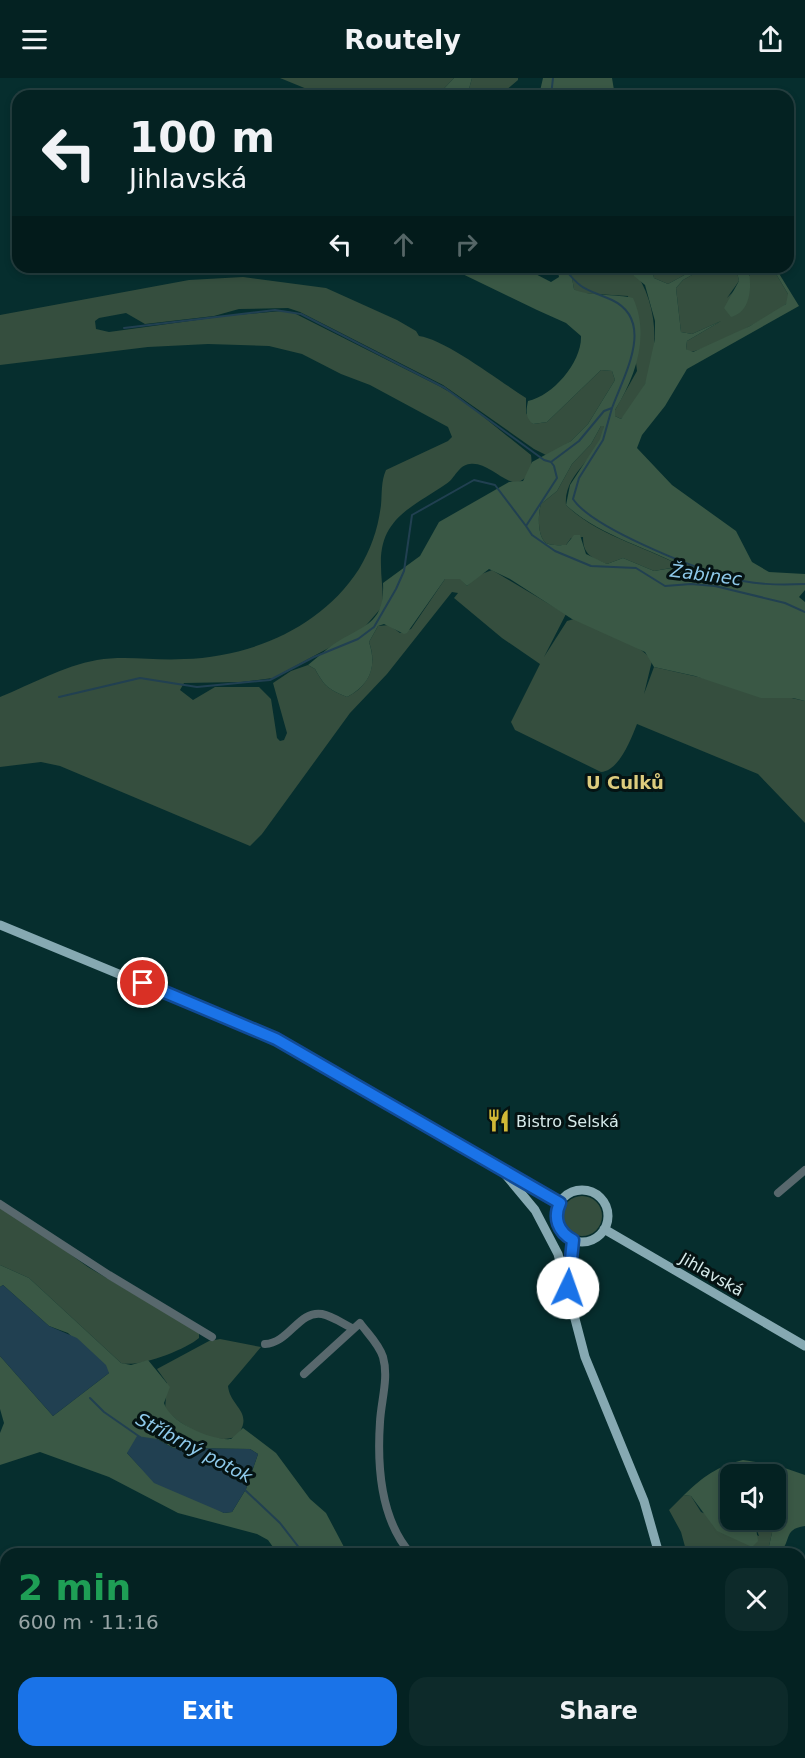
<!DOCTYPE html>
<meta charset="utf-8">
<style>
body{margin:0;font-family:"DejaVu Sans",sans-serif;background:#0d2a2a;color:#f1f3f6;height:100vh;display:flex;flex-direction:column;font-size:22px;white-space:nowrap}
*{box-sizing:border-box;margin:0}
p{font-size:20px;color:#97a4a5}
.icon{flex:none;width:33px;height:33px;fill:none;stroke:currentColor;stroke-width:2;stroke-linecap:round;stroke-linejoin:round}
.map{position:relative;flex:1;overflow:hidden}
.panel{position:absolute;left:0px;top:1470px;width:806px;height:210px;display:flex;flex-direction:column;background:#042222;border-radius:18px 18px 0 0;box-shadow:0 3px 9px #0003,0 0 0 2px #253f40}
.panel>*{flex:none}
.guide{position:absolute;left:12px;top:12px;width:782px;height:183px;border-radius:18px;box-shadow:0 3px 9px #0003,0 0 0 2px #253f40;background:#042222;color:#f1f3f6;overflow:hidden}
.tools{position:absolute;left:720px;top:1386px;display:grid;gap:12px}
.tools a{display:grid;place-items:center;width:66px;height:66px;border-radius:12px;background:#042222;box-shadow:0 3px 9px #0003,0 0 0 2px #253f40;font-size:30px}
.pin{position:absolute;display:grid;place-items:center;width:51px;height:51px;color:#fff;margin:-26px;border:3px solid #fff;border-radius:50%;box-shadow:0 2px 6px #0007}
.me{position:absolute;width:66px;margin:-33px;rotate:3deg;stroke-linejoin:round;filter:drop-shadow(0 0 4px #0008)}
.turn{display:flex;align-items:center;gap:21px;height:126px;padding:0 18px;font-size:27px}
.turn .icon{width:78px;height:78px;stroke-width:2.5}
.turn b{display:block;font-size:42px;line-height:51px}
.lanes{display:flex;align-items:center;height:57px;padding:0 18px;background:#0003;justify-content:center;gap:30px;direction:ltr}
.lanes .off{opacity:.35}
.round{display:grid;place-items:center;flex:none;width:63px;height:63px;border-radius:18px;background:#0d2a2a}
.headline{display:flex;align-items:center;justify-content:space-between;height:102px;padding:0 18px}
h1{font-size:36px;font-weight:700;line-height:45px;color:#1e9e55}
.cta{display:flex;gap:12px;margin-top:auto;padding:12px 18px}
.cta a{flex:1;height:69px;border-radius:18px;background:#1a73e8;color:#fff;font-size:24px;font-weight:700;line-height:69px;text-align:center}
.cta a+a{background:#0d2a2a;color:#f1f3f6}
header{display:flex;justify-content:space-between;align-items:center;height:78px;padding:0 18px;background:#042222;font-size:27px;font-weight:700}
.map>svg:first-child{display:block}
.green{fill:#354e3e}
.forest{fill:#3a5845;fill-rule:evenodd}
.water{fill:#214051}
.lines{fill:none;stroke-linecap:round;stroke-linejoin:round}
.stream{stroke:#214051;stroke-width:2}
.minor{stroke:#58686d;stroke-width:8}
.major{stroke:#86a9b2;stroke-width:9}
.route-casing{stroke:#114b97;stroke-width:15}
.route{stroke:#1a73e8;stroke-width:10}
.labels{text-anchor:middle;stroke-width:6;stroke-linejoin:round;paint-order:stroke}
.poi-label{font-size:16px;fill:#d7ebeb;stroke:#051313;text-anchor:start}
.street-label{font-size:16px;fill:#d7ebeb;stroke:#051313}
.water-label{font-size:18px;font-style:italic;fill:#8ec9ea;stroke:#051313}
.neighbourhood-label{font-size:18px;font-weight:bold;fill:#ddcc7e;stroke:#051313}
</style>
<header><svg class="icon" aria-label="menu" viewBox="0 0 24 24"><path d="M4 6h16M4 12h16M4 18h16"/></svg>Routely<svg class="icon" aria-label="share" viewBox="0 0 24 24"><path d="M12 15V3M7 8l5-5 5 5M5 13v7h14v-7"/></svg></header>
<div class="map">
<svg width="805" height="1680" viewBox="0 0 805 1680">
<rect width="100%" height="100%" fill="#062e2e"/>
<!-- green -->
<path class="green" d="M280,0H454L437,18H324Z
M472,0H518V2L499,18H467Z
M634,189L632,190C665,231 662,304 621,341L615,338V332L637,293L628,218L579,215L574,211L570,190Z
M652,189H699L668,206L654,200Z
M706,189H736L739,203L727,220L750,197L748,189H772L788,216V224C778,236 704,273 690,274L686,271L687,263L721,243L692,256L681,254L676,210L683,202Z
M243,199L326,210L397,242L416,253L419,258C445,261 502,305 526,320V335L533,346L547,344L601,292L612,293L615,302L588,346L571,363L548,378L534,371L443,307L300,234L288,230L239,231L214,238L145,246L126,235L99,240L95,243L96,251L109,254L226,238L281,233L292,234L439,308L460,320L531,377C533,389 529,401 516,405C500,402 487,384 470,386C458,387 455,401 446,406C413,429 379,440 381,488C381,502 384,515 382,529L362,552L273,600L241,604L184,605L180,612L193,622L215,609H259L271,621L277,660L280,663L284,662L287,655L273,605L291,593L308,587L315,591C325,609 328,611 347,619C371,607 377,586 369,564L378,548L389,547L400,555L411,551L445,501H461L467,508L479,497L492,492L566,536L544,579L567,543L574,541C596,551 639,563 652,583L644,616L654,589L805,623V745L758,696L637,646C631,661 619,693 601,694L515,652L511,644L540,586L502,560L454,520L458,515L452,514L387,596L350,635L262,756L250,768L60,688L41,684L0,689V619C32,606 63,588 97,582C126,577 155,583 184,581C251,579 321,550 359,491C371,471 378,451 381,427C382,415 381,403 386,392L448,363L452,359L448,349L370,307L341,296L302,276L269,268L208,266L148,269L0,287V237L189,202Z
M601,348H604C603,378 563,394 566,427C600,460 650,469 690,493L689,495L671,490L654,493L623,480L607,486C592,480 583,477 583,459L571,460L566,467C561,467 551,468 546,465C537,458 538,435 541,426L557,413L572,386L591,366Z
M562 1138a20 20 0 1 1 40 0a20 20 0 1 1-40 0Z
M0,1130L45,1158L88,1189L195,1252L199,1255V1260C185,1272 138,1290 121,1285L29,1200L0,1187Z
M220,1261L261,1269L228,1308C230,1329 255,1334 237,1358C215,1369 180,1347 165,1331L167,1305L157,1291L209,1263Z
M684,1417L691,1418L701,1434L759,1458L756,1450L757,1443L771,1442L774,1446L769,1468L776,1476H687L681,1454L669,1432Z
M800,1494L805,1495V1626L800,1627Z"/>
<!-- forest -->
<path class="forest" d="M454,0H472L467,18H437Z
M543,0H612L614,12L610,18H544L540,13Z
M448,189H522L551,204L559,199L557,189H570L574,211C583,218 619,216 633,220C650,257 636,298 615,332V338L621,341L645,306L655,261V243L645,207L634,198L632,190L652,189L654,200L668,206L699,189H706L683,202L676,210L681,254L692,256L721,243L687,263L686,271L693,274L750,248L786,226L788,216L772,189H775L799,228L687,291L665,328L642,357L637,370L672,407L736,453L752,484L769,494L805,496V512L799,519L805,524V623L793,620H761L695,598L654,589L645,574L572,541L510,501L489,491L467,508L460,501H445L407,555L404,556L384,546L378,548L369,564C377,588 371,606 347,619C328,611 325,609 315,591L308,587C317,580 325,572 334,566C363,547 385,547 383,505L420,478L439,444L509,404L523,403L532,384L571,363L588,346L615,302L612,293L601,292L547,344L533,346C525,339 526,333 528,323C553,318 582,284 581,258L566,245L537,232ZM601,348H604L600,361L570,407L566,427C600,459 650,469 690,493L689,495L672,490L654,493L623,480L607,486L586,476L580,457H574L566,467C561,467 551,468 546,465C537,458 538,435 541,426L557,413L572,386L591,366Z
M736,189H748C752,206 752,234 731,239L724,230L739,203Z
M0,1187L29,1200L121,1285L131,1287L148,1282L170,1309L164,1325C169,1344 212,1363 231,1361L243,1350L276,1375L310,1421L326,1435L344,1469L330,1476H278L268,1462L257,1456L178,1435L109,1399L40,1374L0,1387V1355L4,1345L0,1331V1278L53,1338L109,1295L68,1255L49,1248L3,1207L0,1209ZM157,1361L173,1370L250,1371L258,1376L246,1411L232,1434L224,1435L140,1389L127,1375Z
M743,1382L776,1387L805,1397V1448C781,1451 793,1466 777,1476L769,1468L774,1446L771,1442H776V1396H730V1442H759L756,1450L758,1463L752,1469L717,1453L691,1418L684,1417C703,1399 717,1388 743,1382Z
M440,1674H515L521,1680H448Z"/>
<!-- water -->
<path class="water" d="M3,1207L49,1248L77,1260L106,1287L109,1295L53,1338L0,1278V1209Z
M137,1358L157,1361L173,1370L250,1371L258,1376L246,1411L232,1434L224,1435L154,1405L127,1375Z
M515,1674H588L596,1680H521Z"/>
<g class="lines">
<!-- stream -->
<path class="stream" d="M551,18L553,0
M563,189C583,214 585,210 612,222C656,243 624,297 612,330L604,333L579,363L551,384L554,388L557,400L526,448L532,457L555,473L591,488L636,490L665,508L691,506L715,508L785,525L805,534
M124,250L275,232L301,236L445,310L544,382L551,384
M612,330L603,362L579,400L573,421C592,450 692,489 727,499C752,507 779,507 805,506
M59,619L140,600L197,609L270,602L314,579L358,561L374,549L396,511L404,493L412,437L474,402L495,407L526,448
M90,1320L104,1334L140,1359
M244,1411L280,1445L304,1476"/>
<!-- minor -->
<path class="minor" d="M778,1115L805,1092
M0,1126L109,1197L212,1259
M265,1266C289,1265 299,1232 322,1236C332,1238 342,1245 352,1250
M304,1296L360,1245C368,1256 379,1266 383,1279C389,1300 381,1323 380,1344C377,1388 380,1441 411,1476
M0,1528L6,1530
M800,1642L805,1641"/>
<!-- major -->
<path class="major" d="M0,847L276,961L560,1125
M505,1096L535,1132L558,1176L585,1279L644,1423L659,1476
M556 1138a26 26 0 1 1 52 0a26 26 0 1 1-52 0Z
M604,1151L805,1268
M568,1195L573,1162
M706,1674L707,1680"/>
</g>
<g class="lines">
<defs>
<path id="route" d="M143,905L276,961L560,1125C553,1140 558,1154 573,1162L568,1210"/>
</defs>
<!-- route casing -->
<use href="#route" class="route-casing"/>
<!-- route -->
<use href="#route" class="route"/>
</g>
<!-- icons -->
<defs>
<symbol id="restaurant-bare" viewBox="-9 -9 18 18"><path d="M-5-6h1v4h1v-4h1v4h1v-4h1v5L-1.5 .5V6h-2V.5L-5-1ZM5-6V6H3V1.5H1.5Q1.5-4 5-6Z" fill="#d1b736" stroke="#051313" stroke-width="2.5" paint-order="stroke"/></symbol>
</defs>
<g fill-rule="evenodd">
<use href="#restaurant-bare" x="482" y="1026" width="33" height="33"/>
</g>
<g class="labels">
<!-- poi labels -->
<g class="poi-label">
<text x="516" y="1049">Bistro Selská</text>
</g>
<!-- street labels -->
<g class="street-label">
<text transform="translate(712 1196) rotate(30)" y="6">Jihlavská</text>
</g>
<!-- water labels -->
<g class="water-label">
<text transform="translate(706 497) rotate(7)" y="6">Žabinec</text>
<text transform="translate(194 1370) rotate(28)" y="6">Stříbrný potok</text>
</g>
<!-- neighbourhood labels -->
<g class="neighbourhood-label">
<text x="625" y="711">U Culků</text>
</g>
</g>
</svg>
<div class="tools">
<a><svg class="icon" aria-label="sound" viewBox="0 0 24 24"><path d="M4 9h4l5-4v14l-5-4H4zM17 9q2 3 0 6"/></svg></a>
</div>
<div class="pin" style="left:143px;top:905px;background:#d93025"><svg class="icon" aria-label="arrive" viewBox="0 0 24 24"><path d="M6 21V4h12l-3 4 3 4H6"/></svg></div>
<svg class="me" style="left:568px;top:1210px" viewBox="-20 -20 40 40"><circle r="19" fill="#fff"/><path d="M0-13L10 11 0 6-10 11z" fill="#1a73e8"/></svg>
<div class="guide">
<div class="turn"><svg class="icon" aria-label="left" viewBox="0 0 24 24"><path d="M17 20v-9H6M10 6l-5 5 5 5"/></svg><div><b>100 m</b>Jihlavská</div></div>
<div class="lanes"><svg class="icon" aria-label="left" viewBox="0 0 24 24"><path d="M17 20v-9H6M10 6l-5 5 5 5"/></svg><svg class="icon off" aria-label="ahead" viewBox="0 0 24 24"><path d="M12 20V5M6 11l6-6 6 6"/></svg><svg class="icon off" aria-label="right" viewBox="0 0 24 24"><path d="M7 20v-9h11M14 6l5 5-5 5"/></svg></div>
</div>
<section class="panel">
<div class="headline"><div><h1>2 min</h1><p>600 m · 11:16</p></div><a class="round"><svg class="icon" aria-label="close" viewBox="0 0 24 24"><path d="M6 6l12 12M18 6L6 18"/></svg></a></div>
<div class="cta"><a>Exit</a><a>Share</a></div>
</section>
</div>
